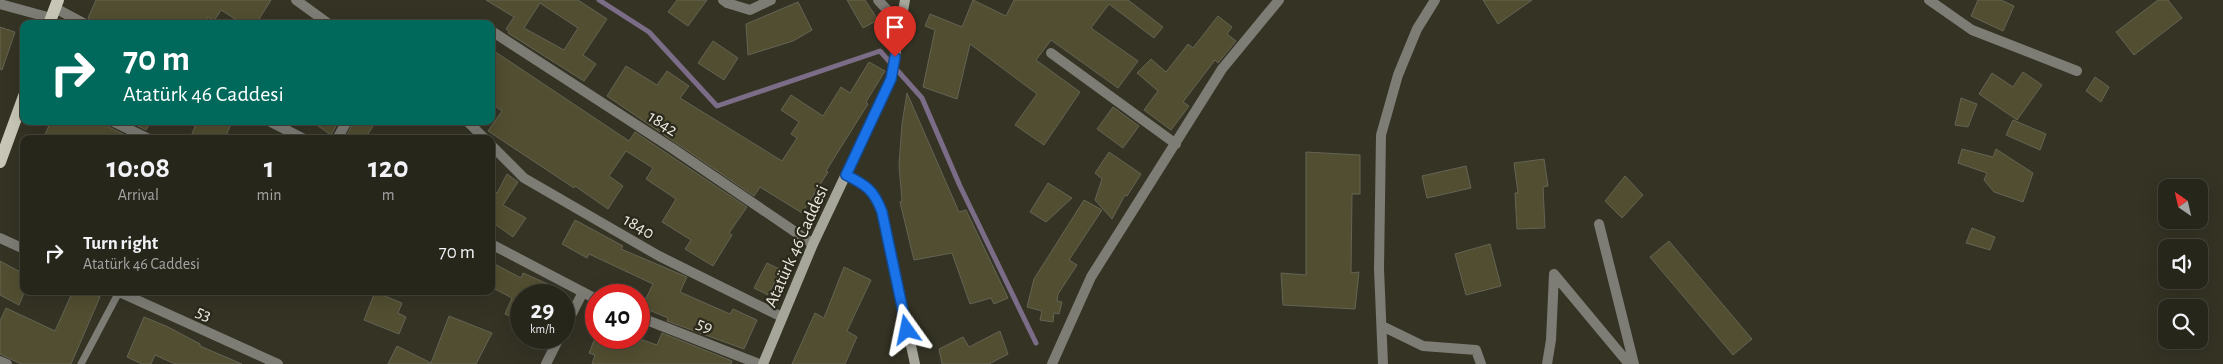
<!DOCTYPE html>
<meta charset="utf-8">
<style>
body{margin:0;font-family:"Alegreya Sans",sans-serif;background:#2f2e24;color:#f1f3f6;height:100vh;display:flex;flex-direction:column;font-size:19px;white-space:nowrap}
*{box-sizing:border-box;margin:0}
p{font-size:16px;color:#a4a5a3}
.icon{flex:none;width:28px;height:28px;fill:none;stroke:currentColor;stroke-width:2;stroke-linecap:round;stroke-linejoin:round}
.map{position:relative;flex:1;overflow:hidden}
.panel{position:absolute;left:20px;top:135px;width:475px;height:160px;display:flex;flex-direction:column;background:#27261b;border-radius:10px;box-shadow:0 5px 20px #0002,0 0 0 1px #43433a}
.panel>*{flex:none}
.hud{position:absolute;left:20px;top:20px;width:475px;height:105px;border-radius:10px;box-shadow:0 5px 20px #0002,0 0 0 1px #43433a;background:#00695c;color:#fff;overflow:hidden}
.needle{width:32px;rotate:326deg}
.tools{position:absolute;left:2158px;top:179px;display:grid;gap:10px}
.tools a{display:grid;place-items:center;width:50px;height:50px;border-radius:10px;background:#27261b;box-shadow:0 5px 20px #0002,0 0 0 1px #43433a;font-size:25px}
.speed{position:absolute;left:510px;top:284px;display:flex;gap:10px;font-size:25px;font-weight:700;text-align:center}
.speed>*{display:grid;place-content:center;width:65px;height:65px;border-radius:50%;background:#27261b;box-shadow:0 5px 20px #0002,0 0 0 1px #43433a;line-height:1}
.speed small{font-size:12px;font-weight:400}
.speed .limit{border:8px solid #d22;background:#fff;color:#111}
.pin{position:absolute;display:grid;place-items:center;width:42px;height:42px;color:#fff;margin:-51px -21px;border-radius:50% 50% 50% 0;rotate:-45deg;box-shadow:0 0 5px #0007}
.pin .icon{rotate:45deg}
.me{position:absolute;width:55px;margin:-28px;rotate:348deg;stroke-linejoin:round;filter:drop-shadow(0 0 4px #0008)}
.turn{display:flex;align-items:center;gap:18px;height:105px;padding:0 20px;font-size:22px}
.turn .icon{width:65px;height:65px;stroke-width:2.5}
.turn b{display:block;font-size:35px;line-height:42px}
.eta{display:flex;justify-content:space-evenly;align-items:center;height:85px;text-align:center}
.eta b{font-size:30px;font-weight:700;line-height:35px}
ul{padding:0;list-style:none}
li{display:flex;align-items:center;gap:15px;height:65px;padding:0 20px}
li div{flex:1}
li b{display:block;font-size:19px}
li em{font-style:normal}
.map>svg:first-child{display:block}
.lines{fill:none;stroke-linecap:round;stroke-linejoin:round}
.stream{stroke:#7b6c87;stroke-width:5}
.building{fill:#514e31;stroke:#656454;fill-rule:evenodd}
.lane{stroke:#7d7c75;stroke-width:7}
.street{stroke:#7d7c75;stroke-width:10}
.secondary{stroke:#a7a69a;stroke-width:10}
.primary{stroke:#c8c7b7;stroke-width:12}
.route-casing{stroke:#114b97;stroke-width:12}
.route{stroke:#1a73e8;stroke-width:9}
.labels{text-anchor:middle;stroke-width:4.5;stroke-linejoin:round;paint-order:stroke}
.street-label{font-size:18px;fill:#eae9e0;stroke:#2a291b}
</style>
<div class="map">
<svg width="2223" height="364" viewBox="0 0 2223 364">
<rect width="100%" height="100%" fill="#343324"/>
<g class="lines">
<!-- stream -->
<path class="stream" d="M599,0L649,32L717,106L880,51L922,98L960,186L1036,343"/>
</g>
<!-- building -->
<path class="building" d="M96,0H271L256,24H243L221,10L214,21L208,17L204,24H101L88,18Z
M486,0H578L607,19L583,55L596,64L584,81L508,33L509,31L506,29L514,17ZM540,3L578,28L564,50L524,28Z
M677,0H707L688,26L668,12Z
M847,0H865L878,20L863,28Z
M973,0L1006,16L1014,0H1128L1163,27L1154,38L1109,4L1091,28L1138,61L1118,88L1051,40L1036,60L1080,92L1044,145L1015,125L1037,94L970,44L957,99L923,87L935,30L925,26L930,14L962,27Z
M1483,0H1532L1498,24Z
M1978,0H2001L2014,6L2003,31L1971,16Z
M2158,0H2168L2182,18L2134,55L2116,32Z
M798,2L812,30L793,41L748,55L746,24Z
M1218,16L1232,27L1227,34L1236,41L1218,63L1215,60L1183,102L1189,106L1171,130L1144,110L1158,91L1137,73L1151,59L1166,72L1188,44L1193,48Z
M0,27L15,32L2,70L0,69Z
M713,41L738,58L724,80L698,63Z
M491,49L629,141L635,132L747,207L729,233L732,235L713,266L685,249L691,240L662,222L676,199L646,179L653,168L626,151L609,176L623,186L608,209L575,186L574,188L488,131L502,111L491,103Z
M869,62L885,71L866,102L868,104L826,171L828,172L802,213L760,187L754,196L607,96L626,66L657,85L667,71L689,86L680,98L782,161L797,138L791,134L799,122L781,110L791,95L823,116L841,87L850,93Z
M2023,72L2042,85L2017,120L1979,94L1992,73L2013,87Z
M2095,77L2109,87L2101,102L2086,91Z
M907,93L959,212L966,210L1008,298L994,304L991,298L970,304L952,253L914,260L900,202L902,201L899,165L902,124Z
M1961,98L1977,104L1968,127L1955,125Z
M1113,107L1139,126L1123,148L1097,129Z
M2013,120L2046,134L2040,150L2006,135Z
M51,121H105L109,127L133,139H43Z
M128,121H151L146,130Z
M197,121H232L225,139H190Z
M311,121H339L331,135Z
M354,121H376L365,139H345Z
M1962,149L1993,157L1996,149L2033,173L2023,202L1994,192L1984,180L1987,173L1958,163Z
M1109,152L1141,174L1127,196L1125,195L1112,219L1095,200L1102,179L1095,173Z
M1306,152L1360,155V194H1352L1351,273L1359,272L1355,309L1283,305L1281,273L1306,275Z
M1544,159L1548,186L1543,187L1545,228L1517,229L1515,193H1518L1514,163Z
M1466,166L1471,188L1427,198L1422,176Z
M507,174L518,182L503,205L526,218L513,237L492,222L491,224V190L497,193Z
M1625,176L1643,195L1622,218L1605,201Z
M1048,183L1072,198L1046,222L1030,212Z
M1084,200L1102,210L1069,260L1077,265L1058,294L1057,301L1062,302L1059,314L1054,313L1053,322L1040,320L1042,311L1027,307L1034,279Z
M575,220L623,246L621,249L687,277L680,292L730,314L733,309L757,320L744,349L667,321L668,318L642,307L653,284L589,254L587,258L562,244Z
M1972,228L1995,237L1990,250L1966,243Z
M1669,241L1752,339L1733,355L1650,257Z
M1490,244L1501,286L1466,295L1455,254Z
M0,261L24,274V293L19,305L0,295Z
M491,262L521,278L523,273L550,285L545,295H521V321L505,314L512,298L491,287Z
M767,263L781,270L768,295L754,288Z
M844,267L871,280L847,331L857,337L845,364H792L815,313L824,318Z
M73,291H87L100,297L71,364H21L0,354V321L6,308L55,331Z
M375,292L402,303L398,313L406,317L399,334L364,320Z
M449,316L492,333L476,364H388L397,346L431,363Z
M144,317L168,327L200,344V346L242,364H175L155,355L151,364H142L127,357Z
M1000,331L1008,354L989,364H942L939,349L963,337L969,347Z
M662,333L732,361L731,364H592L595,355L589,353L595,338H637L657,345Z"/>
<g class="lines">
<!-- lane -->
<path class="lane" d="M81,364L119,292"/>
<!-- street -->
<path class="street" d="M296,0L329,24
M723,0L727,3L750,10L771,0
M878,0L900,24
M1929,0L1972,30L2077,71
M0,4L51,18
M55,8L85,24
M491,34L493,32L672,148L813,244
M1051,53L1176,144
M112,121L149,139
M269,121L304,139
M467,121L485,139
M337,139L347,121
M491,145L524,178L659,256L782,317
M1599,224L1634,364
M0,238L24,249
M491,244L596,299
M1554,274L1629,364
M117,291L278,364
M639,317L759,364
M1382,326L1423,346L1476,350L1481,364
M564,329L583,292
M0,361L7,364
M546,364L559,338
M1052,364L1091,277L1222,69L1279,0
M1383,364L1379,269L1381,135L1398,75L1417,29L1435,0
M1547,364L1551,340L1554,274"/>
<!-- secondary -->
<path class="secondary" d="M846,175C867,185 874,190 882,212L915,364
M763,364L813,244L891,79L905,0"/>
<!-- primary -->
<path class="primary" d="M49,24L58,0
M0,162L24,96"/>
</g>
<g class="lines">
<defs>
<path id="route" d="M895,57L891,79L846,175C866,185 874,190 882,212L907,330"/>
</defs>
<!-- route casing -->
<use href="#route" class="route-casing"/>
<!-- route -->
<use href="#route" class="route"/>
</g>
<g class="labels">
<!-- street labels -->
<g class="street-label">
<text transform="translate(663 123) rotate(33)" y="6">1842</text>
<text transform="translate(639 226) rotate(30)" y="6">1840</text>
<text transform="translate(796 246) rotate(-66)" y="6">Atatürk 46 Caddesi</text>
<text transform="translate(204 313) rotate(24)" y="6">53</text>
<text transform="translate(705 325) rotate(22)" y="6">59</text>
</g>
</g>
</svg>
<div class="tools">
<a><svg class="needle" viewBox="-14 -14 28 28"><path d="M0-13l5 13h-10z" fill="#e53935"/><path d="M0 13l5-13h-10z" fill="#a4a5a3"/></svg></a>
<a><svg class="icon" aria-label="sound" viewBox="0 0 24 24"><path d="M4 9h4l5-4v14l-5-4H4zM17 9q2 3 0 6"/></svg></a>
<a><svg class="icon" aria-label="search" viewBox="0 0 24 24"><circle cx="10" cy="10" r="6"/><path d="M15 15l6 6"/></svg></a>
</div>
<div class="speed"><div>29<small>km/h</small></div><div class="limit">40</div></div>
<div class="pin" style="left:895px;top:57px;background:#d93025"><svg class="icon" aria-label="arrive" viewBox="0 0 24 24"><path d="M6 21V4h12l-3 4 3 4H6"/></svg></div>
<svg class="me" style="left:907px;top:330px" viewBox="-20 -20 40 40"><path d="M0-17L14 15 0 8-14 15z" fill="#1a73e8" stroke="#fff" stroke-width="4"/></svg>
<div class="hud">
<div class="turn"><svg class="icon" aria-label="right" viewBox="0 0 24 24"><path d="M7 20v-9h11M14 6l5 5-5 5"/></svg><div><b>70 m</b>Atatürk 46 Caddesi</div></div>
</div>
<section class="panel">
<div class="eta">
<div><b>10:08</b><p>Arrival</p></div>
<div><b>1</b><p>min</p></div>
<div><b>120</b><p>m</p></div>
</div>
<ul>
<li><svg class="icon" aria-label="right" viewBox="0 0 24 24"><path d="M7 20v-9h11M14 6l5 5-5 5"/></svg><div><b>Turn right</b><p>Atatürk 46 Caddesi</p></div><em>70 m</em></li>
</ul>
</section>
</div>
